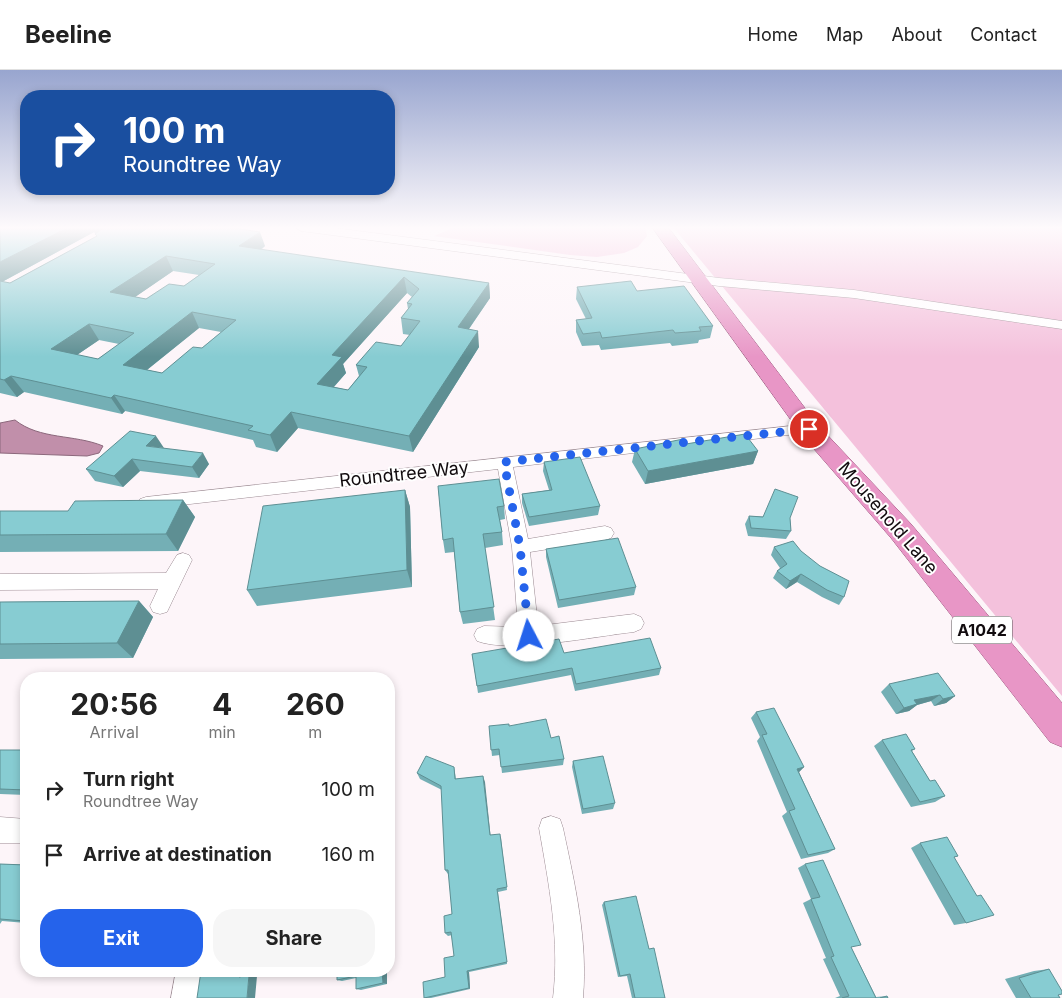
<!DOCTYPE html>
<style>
body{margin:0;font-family:Inter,sans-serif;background:#f6f6f6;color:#222;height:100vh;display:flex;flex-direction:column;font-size:19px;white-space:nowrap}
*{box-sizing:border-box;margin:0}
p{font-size:16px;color:#767676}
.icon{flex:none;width:28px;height:28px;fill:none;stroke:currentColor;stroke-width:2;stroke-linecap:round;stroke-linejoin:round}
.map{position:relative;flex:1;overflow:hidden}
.sheet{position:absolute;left:20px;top:602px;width:375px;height:305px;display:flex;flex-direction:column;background:#fff;border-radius:20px;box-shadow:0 2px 8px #0003}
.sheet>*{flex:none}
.banner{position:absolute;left:20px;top:20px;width:375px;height:105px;border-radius:20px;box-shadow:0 2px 8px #0003;background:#1a4fa0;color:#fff;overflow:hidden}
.pin{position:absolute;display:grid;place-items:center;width:42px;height:42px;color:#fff;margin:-21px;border:2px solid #fff;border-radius:50%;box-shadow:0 1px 5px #0007}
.me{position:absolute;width:55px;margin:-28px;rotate:355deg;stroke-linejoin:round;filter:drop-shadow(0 0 4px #0008)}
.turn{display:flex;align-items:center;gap:18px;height:105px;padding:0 20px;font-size:22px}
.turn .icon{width:65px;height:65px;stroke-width:2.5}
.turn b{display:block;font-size:35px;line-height:42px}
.eta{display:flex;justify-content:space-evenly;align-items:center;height:85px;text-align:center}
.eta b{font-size:30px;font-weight:700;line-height:35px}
.primary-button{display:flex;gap:10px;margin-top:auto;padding:10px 20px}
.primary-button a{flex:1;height:58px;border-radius:20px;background:#2563eb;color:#fff;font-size:20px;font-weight:700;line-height:58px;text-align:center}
.primary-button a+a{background:#f6f6f6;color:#222}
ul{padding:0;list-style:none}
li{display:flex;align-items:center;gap:15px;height:65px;padding:0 20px}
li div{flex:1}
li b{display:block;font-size:19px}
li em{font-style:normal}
header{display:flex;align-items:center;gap:30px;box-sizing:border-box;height:70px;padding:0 25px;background:#fff;border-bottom:1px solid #e0e0e0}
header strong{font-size:24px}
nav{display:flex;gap:28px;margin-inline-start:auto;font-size:18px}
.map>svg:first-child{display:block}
.green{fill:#f4c1dc}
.water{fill:#c18faa;stroke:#8c687c}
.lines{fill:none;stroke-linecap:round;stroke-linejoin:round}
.minor-casing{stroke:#9a8991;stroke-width:1}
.tertiary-casing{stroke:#9a8991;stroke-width:1}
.trunk-casing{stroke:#9a547c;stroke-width:1}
.minor{fill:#fff;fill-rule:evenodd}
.tertiary{fill:#fff;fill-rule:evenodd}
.trunk{fill:#e896c6;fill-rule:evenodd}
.wall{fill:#74afb5;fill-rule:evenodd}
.shaded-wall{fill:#5e8f93}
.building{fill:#87ccd2;stroke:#5e8f93;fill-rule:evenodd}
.route{stroke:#2563eb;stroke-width:9;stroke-dasharray:0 16.2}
.labels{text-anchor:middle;stroke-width:4;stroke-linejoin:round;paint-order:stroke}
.shield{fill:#fff;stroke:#595557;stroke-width:1}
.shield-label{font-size:16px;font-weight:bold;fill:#120c0f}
.street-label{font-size:18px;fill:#120c0f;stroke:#fff}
</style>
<header>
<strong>Beeline</strong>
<nav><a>Home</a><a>Map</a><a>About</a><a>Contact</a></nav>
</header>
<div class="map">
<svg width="1062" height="928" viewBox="0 0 1062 928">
<rect width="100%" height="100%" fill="#fdf5f9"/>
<!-- green -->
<path class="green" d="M455,157H645L647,166L638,177L624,183L597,187L570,185L434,166Z
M673,157H1062V626Z"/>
<!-- water -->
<path class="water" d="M15,350C40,370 74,364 103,376L99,383L87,386L0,383V353Z"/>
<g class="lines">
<defs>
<path id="minor" d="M809,354L816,359L814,362L513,397L528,469L605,456L611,458L614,463L611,468L605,470L530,482L538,556L634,544L641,547L644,553L641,559L634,562C596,566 511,584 477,571L474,565L477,559L484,556L518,557L512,477L498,399L146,439L140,437L138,433L140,429L146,427Z
M183,483L189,485L192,490L167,542L160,544L153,542L150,536L158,519L0,520V504L166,503L177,485Z
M551,746L560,749L563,758C575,815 588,870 583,928H553C560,870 549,815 539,758L542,749Z
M0,747L26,749V773H0Z
M176,901H204L201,928H171Z"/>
<path id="tertiary" d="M295,157H327L719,208L854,220L1062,251V259L854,228L719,216L301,161Z"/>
<path id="trunk" d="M652,157H668L817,354L911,454L1062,633V677L1050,672L891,468L801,364Z"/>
</defs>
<!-- minor casing -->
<use href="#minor" class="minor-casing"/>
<!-- tertiary casing -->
<use href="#tertiary" class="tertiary-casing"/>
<!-- trunk casing -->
<use href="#trunk" class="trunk-casing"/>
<!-- minor -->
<use href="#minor" class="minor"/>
<!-- tertiary -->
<use href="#tertiary" class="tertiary"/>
<!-- trunk -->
<use href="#trunk" class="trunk"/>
</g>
<!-- wall -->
<path class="wall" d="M0,157H228L265,176L261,180L489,213L490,228L469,259L479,277L413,382L298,358L277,382L256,377L253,370L125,341L122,344L24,322L17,327L0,323ZM94,162L97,166L10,213L2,212ZM173,201L199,205L184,216L146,229L135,227ZM407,223L412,227L407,233L408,239L401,248L403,264L410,265L401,276L356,295L359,306L348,320L334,317L346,303L343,294ZM199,258L221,262L202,278L162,303L147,300ZM99,270L119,274L98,289L77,285Z
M577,217L637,221L713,256L710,268L699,270L698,273L672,276L670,273L601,280L599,275L582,276L576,262V250L586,249L576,229Z
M686,374L758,381L753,394L645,414L632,392L635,379Z
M164,378L209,394L199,408L140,401L123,417L95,411L86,399Z
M544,392L600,436L598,445L529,456L522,433V424L549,420L543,401Z
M438,416L504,436L505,449L500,450L502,462L503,475L485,478L495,550L463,554L460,542L454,482L445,483L443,470Z
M405,420L410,437L412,517L257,536L247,520Z
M183,430L195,447L178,481L0,482V441H68Z
M749,446L790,448L791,461L786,469L748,466L745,454Z
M774,477L801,481L844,527L839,535L822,527L797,512L786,519L773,508L777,501L780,498L771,485Z
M546,479L636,517L634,525L558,538L546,487Z
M139,531L153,547L133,588L0,589V532Z
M564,583L661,598L659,605L575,621L571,605L478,623L472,584Z
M889,614L955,626L946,633L934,636L931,631L917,635L909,641L896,644L881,622Z
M756,642L804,697L799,702L835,779L828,783L801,789L782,746L787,742L757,671L760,667L751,648Z
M489,656H509L551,668L564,689L563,695L502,703L500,685L492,686Z
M882,670L915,679L912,681L930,711L945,726L935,732L911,737L874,676Z
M0,680H26V725L0,724Z
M573,691L615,733L613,739L582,744L572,697Z
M454,697L456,709L483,706L490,765L501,768L507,820L498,822L507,894L469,902L470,919L431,928H424L445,907L454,886L452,865L448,866L445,863L452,844L449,804H448L445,800L442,720L420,709L417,703Z
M920,773L958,786L954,787L966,853L954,855L911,778Z
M0,794L26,795V853L2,851L0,854Z
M805,794L851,877L876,927L887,926L888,928H835L840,926L823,889L826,888L803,833L811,829L798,798Z
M604,832L649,879L665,928H632L627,906L618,907L602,835Z
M1049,899L1060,928H1016L1005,909L1034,901Z
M337,901H387V914L361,920L356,919V908L342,911L337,910Z"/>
<!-- shaded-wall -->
<path class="shaded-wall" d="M69,157H92L94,162L0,213V192Z
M92,157H114L98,169Z
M260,162L265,176L245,191L239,176Z
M166,186L173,201L119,238L110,222Z
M404,207L407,223L343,294L346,303L322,330L317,314L332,285Z
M489,213L490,228L459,273L458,257Z
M192,242L199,258L133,311L123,295Z
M89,254L99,270L62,295L51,279Z
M478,261L479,277L413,382L409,366Z
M11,306L24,322L17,327L4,310Z
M114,325L125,341L122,344L111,328Z
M291,342L298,358L277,382L270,365Z
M156,366L164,378L146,376Z
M758,381L753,394L645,414L648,401Z
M203,383L209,394L199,408L192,397Z
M132,389L140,401L123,417L114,406Z
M405,420L410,437L412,517L407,500Z
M183,430L195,447L178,481L166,464Z
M801,504L797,512L786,519L790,511Z
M139,531L153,547L133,588L117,573Z
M940,625L931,631L917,635L909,641L896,644L914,630Z
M955,626L946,633L934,636L943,629Z
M804,697L798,703L797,699Z
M483,706L485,712L491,770L490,765Z
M240,901H248L247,908L239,907Z
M382,901H387V914L383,913Z
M467,901L469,902L470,919L469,918Z
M249,905L257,906L255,928H247Z"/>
<!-- building -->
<path class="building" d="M0,157H69L0,192Z
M105,157H228L260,162L239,176L489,213L458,257L478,261L409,366L291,342L270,365L248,360L253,356L114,325L111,328L11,306L4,310L0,309V211L10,213L97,166L95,164ZM166,186L215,194L184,216L169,214L146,229L110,222ZM404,207L419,219L407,233L412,234L401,248L420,251L401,276L376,272L356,295L367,297L348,320L317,314L342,287L332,285ZM192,242L236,250L202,278L193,277L162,303L123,295ZM89,254L134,263L98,289L51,279Z
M631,211L637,221L684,216L713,256L699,257L701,261L675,263L673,260L602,268L600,262L583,264L576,250L592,248L577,217Z
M130,361L156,366L146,376L203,383L192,397L132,389L114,406L86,399Z
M745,364L758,381L648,401L635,379L683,369L686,374Z
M580,387L600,436L529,447L522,424L552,420L544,392Z
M499,409L504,436L497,437L502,462L483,464L494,537L460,542L453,468L443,470L438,416Z
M775,419L798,427L790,448L791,461L751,458L749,446L763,447Z
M405,420L407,500L247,520L263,436Z
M183,430L166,464L0,465V441H68L75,431Z
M618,468L636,517L559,530L546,479Z
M793,471L801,481L820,496L849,511L844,527L827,520L801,504L790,511L777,501L787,494L774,477Z
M139,531L117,573L0,574V532Z
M650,568L661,598L576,614L572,598L477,616L472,584L559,569L564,583Z
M938,603L955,626L943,629L940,625L914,630L917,634L904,638L889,614Z
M774,638L804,697L797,699L835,779L808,785L789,741L795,739L762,665L767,664L756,642Z
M546,649L551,668L559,666L564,689L501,697L499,679L491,680L489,656L509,654V656Z
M906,664L915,679L911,680L930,711L935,710L945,726L920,732L882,670Z
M0,680H26V720L0,719Z
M426,686L454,697L455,709L483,706L490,765L500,764L507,817L497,819L507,892L467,901L469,918L424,928L423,912L445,907L444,888L454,886L451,862L445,863L444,846L452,844L448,800H445L441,716L417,703Z
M603,686L615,733L583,739L573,691Z
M947,767L958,786L954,787L977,826L981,825L994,845L966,853L920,773Z
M823,790L861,875L851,877L876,928H842L849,926L831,887L834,886L811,829L820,827L805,794Z
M0,794L26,795V849L25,851L0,849Z
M636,826L649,879L654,878L665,928H635L630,904L620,906L604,832Z
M1049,899L1062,921V924L1058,925L1060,928H1031L1019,908Z
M201,901H240L239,907L249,905L247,928H197Z
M337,901H382L383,913L356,919V906L337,910Z
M887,926L888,928H880Z"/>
<!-- sky -->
<linearGradient id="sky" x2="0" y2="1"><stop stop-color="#98a5cf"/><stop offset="0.55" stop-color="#fefafc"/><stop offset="1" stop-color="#fefafc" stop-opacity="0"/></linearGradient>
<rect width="1062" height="287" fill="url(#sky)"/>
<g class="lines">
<!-- route -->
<path class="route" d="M529,566L520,477L504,392L809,359"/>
</g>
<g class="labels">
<!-- shield labels -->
<rect class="shield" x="952" y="546.5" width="60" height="27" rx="4"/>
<g class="shield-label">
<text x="982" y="566">A1042</text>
</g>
<!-- street labels -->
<g class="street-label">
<text transform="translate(404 404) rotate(-6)" y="6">Roundtree Way</text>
<text transform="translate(888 448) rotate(49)" y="6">Mousehold Lane</text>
</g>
</g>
</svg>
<div class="pin" style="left:809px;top:359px;background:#d93025"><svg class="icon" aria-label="arrive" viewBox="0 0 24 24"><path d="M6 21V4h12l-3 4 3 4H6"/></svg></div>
<svg class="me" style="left:529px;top:566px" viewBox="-20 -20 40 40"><circle r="19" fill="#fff"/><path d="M0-13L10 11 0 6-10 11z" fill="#2563eb"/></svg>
<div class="banner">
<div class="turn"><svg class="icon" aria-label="right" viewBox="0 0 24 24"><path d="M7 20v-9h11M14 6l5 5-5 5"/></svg><div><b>100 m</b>Roundtree Way</div></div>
</div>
<section class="sheet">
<div class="eta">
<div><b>20:56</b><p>Arrival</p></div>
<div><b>4</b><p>min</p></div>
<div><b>260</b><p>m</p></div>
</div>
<ul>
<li><svg class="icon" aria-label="right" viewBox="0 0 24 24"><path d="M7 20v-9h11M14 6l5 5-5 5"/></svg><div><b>Turn right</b><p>Roundtree Way</p></div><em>100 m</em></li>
<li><svg class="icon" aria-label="arrive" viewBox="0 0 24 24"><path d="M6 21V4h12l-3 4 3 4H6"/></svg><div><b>Arrive at destination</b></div><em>160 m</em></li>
</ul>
<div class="primary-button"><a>Exit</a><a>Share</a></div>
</section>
</div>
